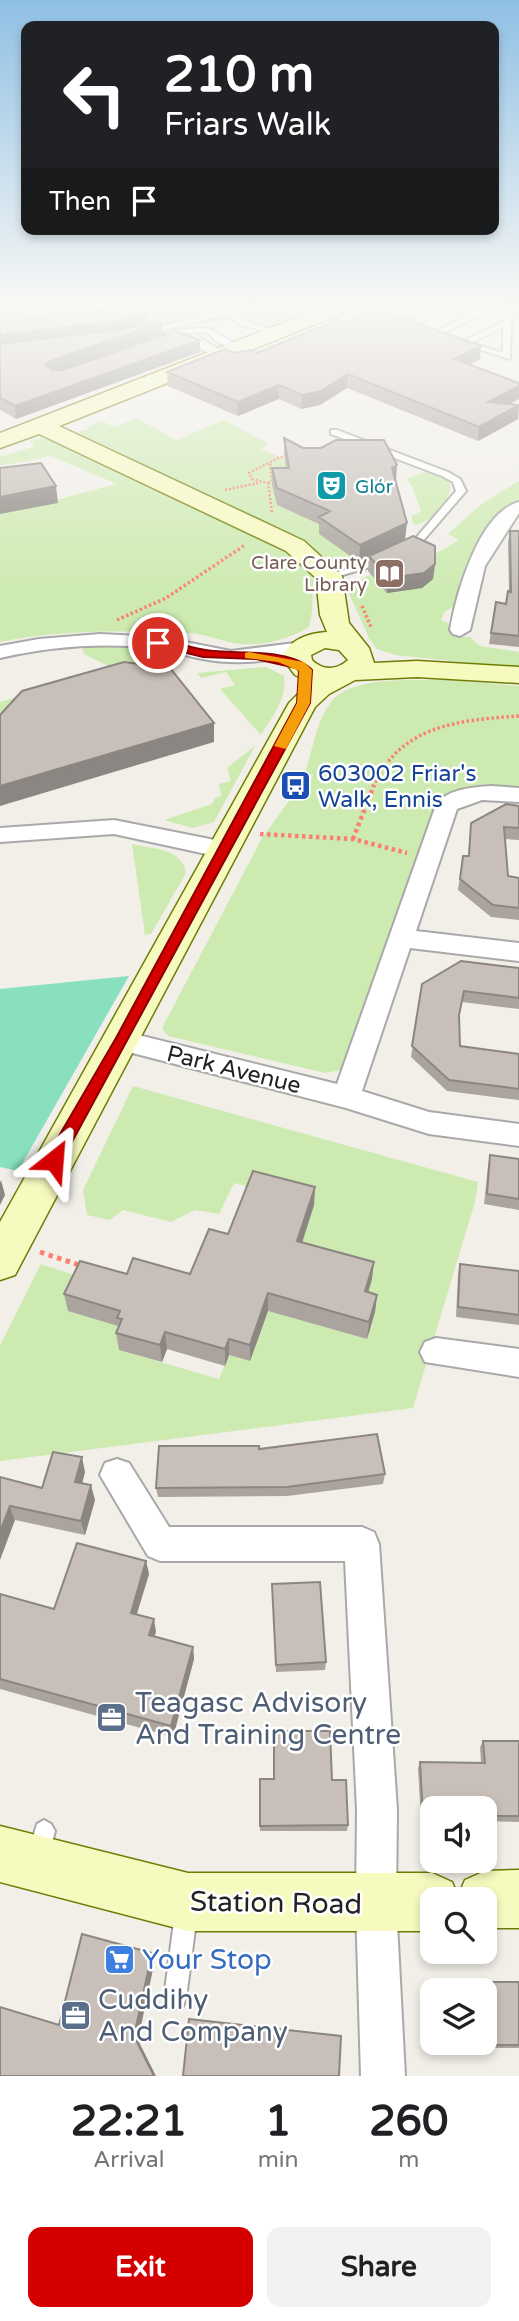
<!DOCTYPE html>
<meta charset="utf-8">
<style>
body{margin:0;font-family:"Varela Round",sans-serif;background:#f2f2f2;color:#202124;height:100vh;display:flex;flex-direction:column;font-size:26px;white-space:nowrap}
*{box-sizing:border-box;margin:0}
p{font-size:23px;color:#757577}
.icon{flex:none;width:38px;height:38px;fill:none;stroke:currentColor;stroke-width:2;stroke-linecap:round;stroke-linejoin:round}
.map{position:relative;height:2076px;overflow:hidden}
.side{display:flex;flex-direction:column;background:#fff;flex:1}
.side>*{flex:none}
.top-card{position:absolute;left:21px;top:21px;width:478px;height:214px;border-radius:14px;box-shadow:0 4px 10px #0003;background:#202124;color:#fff;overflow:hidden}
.buttons{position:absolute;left:420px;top:1796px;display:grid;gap:14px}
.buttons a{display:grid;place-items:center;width:77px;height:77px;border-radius:14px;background:#fff;box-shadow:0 4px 10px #0003;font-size:35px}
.pin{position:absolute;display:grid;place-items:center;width:60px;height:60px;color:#fff;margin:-30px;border:4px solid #fff;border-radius:50%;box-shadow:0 2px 7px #0007}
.me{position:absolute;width:77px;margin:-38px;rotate:28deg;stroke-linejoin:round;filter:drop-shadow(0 0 5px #0008)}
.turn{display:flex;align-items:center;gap:24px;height:147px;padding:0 28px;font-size:32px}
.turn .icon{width:91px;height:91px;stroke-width:2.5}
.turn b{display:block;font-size:49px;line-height:60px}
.then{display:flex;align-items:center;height:66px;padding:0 28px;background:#0003;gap:14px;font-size:26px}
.eta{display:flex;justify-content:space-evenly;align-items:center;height:119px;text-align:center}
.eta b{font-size:42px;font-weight:800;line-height:49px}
.action{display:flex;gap:14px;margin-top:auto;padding:14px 28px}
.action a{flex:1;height:80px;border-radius:14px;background:#d40000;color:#fff;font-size:28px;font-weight:800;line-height:80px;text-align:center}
.action a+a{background:#f2f2f2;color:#202124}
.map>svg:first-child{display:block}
.grass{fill:#cdebb0}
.pitch{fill:#88e0be}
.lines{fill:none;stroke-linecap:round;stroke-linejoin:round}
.lane-casing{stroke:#a9a9a9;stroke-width:4}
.street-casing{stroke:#a9a9a9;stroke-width:4}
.secondary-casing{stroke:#707d05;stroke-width:3}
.path-far3{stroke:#fa8072;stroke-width:2.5;stroke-dasharray:2 2;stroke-linecap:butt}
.path-far2{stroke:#fa8072;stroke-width:3.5;stroke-dasharray:2.5 2.5;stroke-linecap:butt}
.path-far1{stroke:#fa8072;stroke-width:4.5;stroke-dasharray:3.5 3.5;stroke-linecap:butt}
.path{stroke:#fa8072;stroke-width:5;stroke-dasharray:4.5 4.5;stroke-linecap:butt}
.lane{fill:#fff;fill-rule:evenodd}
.street{fill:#fff;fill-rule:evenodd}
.secondary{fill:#f7fabf;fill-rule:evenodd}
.wall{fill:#aba49e}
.shaded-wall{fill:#8b8681}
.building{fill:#c7bfb8;stroke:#8b8681;stroke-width:2}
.route{fill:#d40000;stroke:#8a0000;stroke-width:2}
.slow{fill:#f59e0b}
.labels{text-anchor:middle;stroke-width:5;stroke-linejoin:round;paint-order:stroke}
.far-culture-label{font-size:19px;fill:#0d838f;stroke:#fff;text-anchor:start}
.far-education-label{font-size:19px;fill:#785e54;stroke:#fff;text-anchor:end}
.transit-label{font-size:23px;fill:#164399;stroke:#fff;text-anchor:start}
.street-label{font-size:23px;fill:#222;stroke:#fff}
.near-service-label{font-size:28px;fill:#4e5e75;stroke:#fff;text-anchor:start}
.near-street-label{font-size:28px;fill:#222;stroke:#fff}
.near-shop-label{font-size:28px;fill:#366cbe;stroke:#fff;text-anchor:start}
</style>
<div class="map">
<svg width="519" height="2076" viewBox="0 0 519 2076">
<rect width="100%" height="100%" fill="#f2efe9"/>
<!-- grass -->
<path class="grass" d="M136,418L177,440L224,420L269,444L261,449L291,462L380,547C358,574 333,566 309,546L70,433L89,429L86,427L102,421L114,427Z
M40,438L54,439L282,546L314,574C311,596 315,605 309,627C289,639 265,646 242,644C224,643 208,634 189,633C126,631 62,629 0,642V514L117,484L51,456L0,466V457L35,446L29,441Z
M424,472L442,477L450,484C453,499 430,523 415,525L412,523V516L421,511L412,486L406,479Z
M519,481V502C488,517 455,571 457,605L444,612L441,620L450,624L451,636L470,637L480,646L519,652V668L395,655L377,649L369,638L346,587L383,568L413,567L459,540L448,534L483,503Z
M151,646L163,649L173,660L145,674L0,716V702L117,670L84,654L82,647Z
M266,667L284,676C287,699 273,716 261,735L220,689L235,685L226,672L201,678L197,673Z
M451,680L519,686V787C488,784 460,780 436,804L342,1070L325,1073L168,1036L162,1028L262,838L300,786L308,787L313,775L305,773C313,749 316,722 331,702C352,674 419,681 451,680Z
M255,746L214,822L193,828L164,820L212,804L215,798L221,796L219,784L231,781L227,768Z
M132,844C153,849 182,848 186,873L151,934L145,935Z
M133,1086L478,1182L475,1202L413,1408L0,1461V1346L41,1264L83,1278L123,1328L119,1350L219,1379L229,1355L250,1361L268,1311L367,1339L297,1259L314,1205L234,1183L219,1214L195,1210L171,1222L123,1210L110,1220L87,1215L83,1190Z"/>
<!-- pitch -->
<path class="pitch" d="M0,307H314L281,322L269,323L253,317L176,328L178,334L0,355Z
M129,976L18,1171L0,1167V989Z"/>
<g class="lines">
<defs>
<path id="lane" d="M232,307H245L232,312L247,321L282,333L278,335L241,325L225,314L145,335L141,333Z
M357,307H369L393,316L389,318Z
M439,307H449L414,325L407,323Z
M484,307H496L515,315L511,322L510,359L460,343L504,321L507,316L491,310L439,335L432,333ZM503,327V353L471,343Z
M209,328L243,349L236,351L216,341L207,332L170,334L166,332L170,330Z
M331,430H337L448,472L460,479L466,491L416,549L409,553H403V549L410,545L456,491L453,482L442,476L331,434Z
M382,559L390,561L329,579L324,576Z
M44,1820L51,1824L55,1831L47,1862L39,1865L31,1862L28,1854L37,1824Z
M186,1903L194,1906L197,1914L186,1998L183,2006L175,2009L167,2006L164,1998L175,1914L178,1906Z"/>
<path id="street" d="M168,334L196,335L229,356L222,360L188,342L163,341V335Z
M519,502V513L485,566L470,630L460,636L453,634L450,630C456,594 479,512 519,502Z
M100,634L160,637L231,651L303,642L313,648L310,652C275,661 239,666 203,659C189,657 175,651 161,649C108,642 52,646 0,658V646L39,639Z
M491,786L519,788V802L482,800L457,809L416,931L519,943V961L410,948L362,1091L429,1112L519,1124V1146L429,1134L346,1108L113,1048L109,1041L113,1034L122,1031L337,1084L436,805C446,789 474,787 491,786Z
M114,820L225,842L233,845L237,850L233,855L225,858L114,834L0,842V828Z
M436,1338L519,1349V1377L425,1362L420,1352L425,1342Z
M117,1459L129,1463L169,1527H362L374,1532L379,1544L397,1810L396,1904L405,2076H361L356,1904L357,1810L345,1561H160L148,1556L100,1475L105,1463Z"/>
<path id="secondary" d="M324,307H352L349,311L59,426L304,541L342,576L349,623L369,648L374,663L417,661L519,667V683L417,677L355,680L329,694L315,707L15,1275L0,1280V1222L289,703L310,682L295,675L283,659C287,639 310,633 327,632L320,615L316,578L286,551L39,434L0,448V433ZM325,648L339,650L348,660C337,670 323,671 312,660L311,655Z
M0,1826L188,1873H432L452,1882L458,1896L465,1880L485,1871L519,1870V1928H485V1899H432V1931H188L0,1882Z"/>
</defs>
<!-- lane casing -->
<use href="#lane" class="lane-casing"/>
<!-- street casing -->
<use href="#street" class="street-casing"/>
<!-- secondary casing -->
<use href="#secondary" class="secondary-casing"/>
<!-- path-far3 -->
<path class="path-far3" d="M268,483L272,481L270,462
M225,490L258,483
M272,512L268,483L252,479L249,473L280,457H289"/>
<!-- path-far2 -->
<path class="path-far2" d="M362,606L371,627
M117,620L166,598L245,545
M373,787C400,725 459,720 519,716"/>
<!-- path-far1 -->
<path class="path-far1" d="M260,834L353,839L407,853
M353,839L374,785"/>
<!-- path -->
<path class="path" d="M40,1252L82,1266"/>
<!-- lane -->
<use href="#lane" class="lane"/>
<!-- street -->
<use href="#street" class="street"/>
<!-- secondary -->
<use href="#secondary" class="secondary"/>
</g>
<!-- wall -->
<path class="wall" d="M146,315V325L162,322L163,334L62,370L200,340V352L16,419L0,410V323Z
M345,323L480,359L469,365L519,399L510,404L518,419L478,441L347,388L320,405L301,409L279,399L238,416L168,386L167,372L234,353H257Z
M284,438L303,448L396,482L405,539L435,564L433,579L422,588L387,593L368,571L369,557L359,562L319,534V524L277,505L272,485V468H286L284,455Z
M510,531H519V647L489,644L496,602L506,604L509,592L508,542Z
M519,806V840L505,839L508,876L519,878V920L491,917L458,890L463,856H468L471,823Z
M519,968V1009L462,1002L459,1017L460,1046L519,1054V1100L447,1091L411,1057L422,984Z
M490,1155L519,1159V1210L484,1204L488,1166Z
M315,1187L314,1205L302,1242L372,1279L368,1292L377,1295L375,1312L367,1339L268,1311L250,1361L229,1355L225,1366L167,1349L162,1362L119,1350L116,1333L118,1326L68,1311L64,1294L127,1274H190L228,1234Z
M460,1264L519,1271V1325L456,1317L458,1274Z
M259,1449L385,1474L383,1484L287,1496L158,1497L156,1488Z
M85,1472L82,1483L95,1500L85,1535L15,1520L0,1477L42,1488Z
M146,1561L149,1574L137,1614L156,1632L154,1637L193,1647L194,1659L173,1737L0,1689V1594L54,1609Z
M272,1584L326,1662L325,1670L276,1672Z
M483,1741H519V1822L485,1821V1808H432V1821H421L418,1768L420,1762L481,1763L480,1747Z
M260,1779L332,1780L348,1825L347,1831H260Z
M468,1982H519V2048H470V2042H485V1990H465V1986Z"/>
<!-- shaded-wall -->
<path class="shaded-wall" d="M146,315V327L0,347V335Z
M162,322L163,334L49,375L46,365L48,362Z
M200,340V352L16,419L15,406Z
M481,346L480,359L452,373L454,359Z
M348,374L347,388L320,405L301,409L302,395Z
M279,385V399L238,416V402Z
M519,386V399L486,416L488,402Z
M519,405L518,419L478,441L479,427Z
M397,465L396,482L392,468Z
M56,486L58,503L0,514V497Z
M407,523L405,540L369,556V557L359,562L360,545Z
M435,564L433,579L422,588L387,593L388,578Z
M214,723V742L0,806V786Z
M1,1180L5,1195L0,1205V1183Z
M315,1187L314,1205L297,1259V1241Z
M374,1262L372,1279L363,1309L365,1291Z
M268,1293V1311L250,1361V1345Z
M377,1295L375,1312L367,1339L369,1322Z
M165,1332L167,1349L162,1362L160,1345Z
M229,1339V1355L225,1366V1349Z
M82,1457L85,1472L79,1496L75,1482Z
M91,1485L95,1500L85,1535L81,1521Z
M10,1506L15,1520L0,1560V1532Z
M146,1561L149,1574L133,1625L131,1613Z
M154,1619L156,1632L151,1647L149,1635Z
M193,1647L194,1659L173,1737L171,1726Z
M152,1953L155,1960L138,2040L156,2076H154L134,2036Z"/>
<!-- building -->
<path class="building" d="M129,307L146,315L125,320L0,335V323Z
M377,309L481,346L454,359L519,383V386L488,402L519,405L479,427L348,374L321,391L302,395L279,385L238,402L167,372L225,349L234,353L250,350L257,353L337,320L345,323Z
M162,322L48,362L46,365L52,370H63L175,331L200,340L15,406L0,398V344L125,329Z
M284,438L303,448H321L336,440H384L397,465L392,468L407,523L360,545L319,517L330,511L277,488L272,468H289Z
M41,463L56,486L0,497V468Z
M510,531H519V636L491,633L496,602L506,604L508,591L511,592Z
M413,536L435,546V564L424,573L388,578L369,556Z
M124,662L170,668L214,723L0,786V715L22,691Z
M506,804L519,806V828L504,827L508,876L519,878V908L493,905L460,879L463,856H469L471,823Z
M461,961L519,968V998L464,991L459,1015L460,1046L519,1054V1089L449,1080L412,1046L422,984Z
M490,1155L519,1159V1199L487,1194Z
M253,1171L315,1187L297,1241L374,1262L365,1291L377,1295L369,1322L268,1293L250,1345L229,1339L225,1349L165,1332L160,1345L116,1333L122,1319L117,1318L120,1311L64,1294L80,1261L127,1274L133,1258L190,1274L209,1229L228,1234Z
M460,1264L519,1271V1315L458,1307Z
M377,1434L385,1474L287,1487L156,1488L159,1446H259V1449Z
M53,1452L82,1457L75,1482L91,1485L81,1521L10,1506L0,1532V1477L42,1488Z
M77,1543L146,1561L131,1613L154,1619L149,1635L193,1647L171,1726L0,1679V1594L54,1609Z
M320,1582L326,1662L276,1665L272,1584Z
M274,1731H330L332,1780H346L348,1825L260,1826V1779H274Z
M483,1741H519V1816H485V1808H432V1815H423L420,1762L485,1763Z
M82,1934L152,1953L134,2036L154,2076H0V2007L59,2025Z
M468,1982H519V2045H473V2042H485V1990H469Z
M189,2019L341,2036L339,2076H183Z"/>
<!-- sky -->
<linearGradient id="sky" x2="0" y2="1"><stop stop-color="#8fc0e4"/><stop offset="0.51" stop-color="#f9f8f5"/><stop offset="1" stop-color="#f9f8f5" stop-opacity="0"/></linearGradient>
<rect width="519" height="598" fill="url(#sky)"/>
<!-- route -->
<path class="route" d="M158,639C175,641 190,648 206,650C234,655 291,647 312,670L310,703L60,1164H48L46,1160L48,1155L116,1038L297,703L299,671L296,668L256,659L203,657L154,645V640Z"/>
<!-- slow -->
<path class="slow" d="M249,652L304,662L312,670L310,703L286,749L274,746L297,703L299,671L278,662L245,658V653Z"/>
<!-- icons -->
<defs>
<symbol id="theatre-square" viewBox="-11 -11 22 22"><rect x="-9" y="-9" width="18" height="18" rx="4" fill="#0f9aa8" stroke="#fff"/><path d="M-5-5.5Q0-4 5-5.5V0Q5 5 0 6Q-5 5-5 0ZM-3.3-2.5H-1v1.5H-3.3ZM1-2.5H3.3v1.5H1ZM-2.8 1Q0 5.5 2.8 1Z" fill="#fff"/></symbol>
<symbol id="library-square" viewBox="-11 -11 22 22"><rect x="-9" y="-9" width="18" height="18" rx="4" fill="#8d6e63" stroke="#fff"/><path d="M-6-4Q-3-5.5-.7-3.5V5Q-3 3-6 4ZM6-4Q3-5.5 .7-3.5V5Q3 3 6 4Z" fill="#fff"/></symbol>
<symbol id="bus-square" viewBox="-11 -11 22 22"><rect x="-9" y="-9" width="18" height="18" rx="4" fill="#1a4fb4" stroke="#fff"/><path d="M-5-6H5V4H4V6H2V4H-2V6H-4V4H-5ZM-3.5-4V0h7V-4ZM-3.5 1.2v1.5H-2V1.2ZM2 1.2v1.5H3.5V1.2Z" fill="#fff"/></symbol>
<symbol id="office-square" viewBox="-11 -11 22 22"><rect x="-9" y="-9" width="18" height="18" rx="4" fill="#5c6f8a" stroke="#fff"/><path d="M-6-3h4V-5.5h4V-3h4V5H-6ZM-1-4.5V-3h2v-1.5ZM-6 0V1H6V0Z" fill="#fff"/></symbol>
<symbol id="supermarket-square" viewBox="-11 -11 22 22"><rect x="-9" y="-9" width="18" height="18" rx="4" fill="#3f7fe0" stroke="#fff"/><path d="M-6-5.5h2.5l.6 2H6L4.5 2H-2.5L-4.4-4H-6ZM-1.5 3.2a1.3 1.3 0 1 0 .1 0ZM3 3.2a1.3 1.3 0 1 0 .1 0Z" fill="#fff"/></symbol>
</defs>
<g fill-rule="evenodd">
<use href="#theatre-square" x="314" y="468" width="35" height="35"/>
<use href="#library-square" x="372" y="556" width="35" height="35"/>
<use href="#bus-square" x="278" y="768" width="35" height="35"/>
<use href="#office-square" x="94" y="1700" width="35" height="35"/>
<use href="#supermarket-square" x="102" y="1942" width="35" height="35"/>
<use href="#office-square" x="58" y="1998" width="35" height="35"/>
</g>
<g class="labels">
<!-- far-culture labels -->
<g class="far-culture-label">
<text x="355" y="493">Glór</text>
</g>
<!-- far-education labels -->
<g class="far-education-label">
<text x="367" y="569">Clare County<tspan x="367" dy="22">Library</tspan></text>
</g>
<!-- transit labels -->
<g class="transit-label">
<text x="318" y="781">603002 Friar's<tspan x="318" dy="26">Walk, Ennis</tspan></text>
</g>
<!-- street labels -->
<g class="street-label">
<text transform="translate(234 1069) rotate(14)" y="8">Park Avenue</text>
</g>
<!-- near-service labels -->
<g class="near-service-label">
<text x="135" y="1712">Teagasc Advisory<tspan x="135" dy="32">And Training Centre</tspan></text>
<text x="98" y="2009">Cuddihy<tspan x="98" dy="32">And Company</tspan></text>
</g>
<!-- near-street labels -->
<g class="near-street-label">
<text transform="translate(276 1902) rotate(1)" y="10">Station Road</text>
</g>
<!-- near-shop labels -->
<g class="near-shop-label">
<text x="142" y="1969">Your Stop</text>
</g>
</g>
</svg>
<div class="buttons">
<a><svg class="icon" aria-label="sound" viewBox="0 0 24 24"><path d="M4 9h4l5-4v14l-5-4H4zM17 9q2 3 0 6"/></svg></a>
<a><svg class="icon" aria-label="search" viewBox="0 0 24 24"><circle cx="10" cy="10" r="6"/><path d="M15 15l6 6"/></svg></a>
<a><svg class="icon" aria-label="layers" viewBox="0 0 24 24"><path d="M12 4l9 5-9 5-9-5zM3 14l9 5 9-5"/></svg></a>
</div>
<div class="pin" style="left:158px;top:643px;background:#d93025"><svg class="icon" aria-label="arrive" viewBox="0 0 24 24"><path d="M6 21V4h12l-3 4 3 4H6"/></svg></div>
<svg class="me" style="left:54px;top:1160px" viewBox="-20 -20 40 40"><path d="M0-17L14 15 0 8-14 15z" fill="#d40000" stroke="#fff" stroke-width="4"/></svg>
<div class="top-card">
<div class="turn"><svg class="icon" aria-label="left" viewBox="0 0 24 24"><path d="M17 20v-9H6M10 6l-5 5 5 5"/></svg><div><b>210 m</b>Friars Walk</div></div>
<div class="then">Then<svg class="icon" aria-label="arrive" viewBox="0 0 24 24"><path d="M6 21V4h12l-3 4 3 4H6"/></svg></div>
</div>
</div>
<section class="side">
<div class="eta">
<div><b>22:21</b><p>Arrival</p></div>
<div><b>1</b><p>min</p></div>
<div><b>260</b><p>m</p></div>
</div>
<div class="action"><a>Exit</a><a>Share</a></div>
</section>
